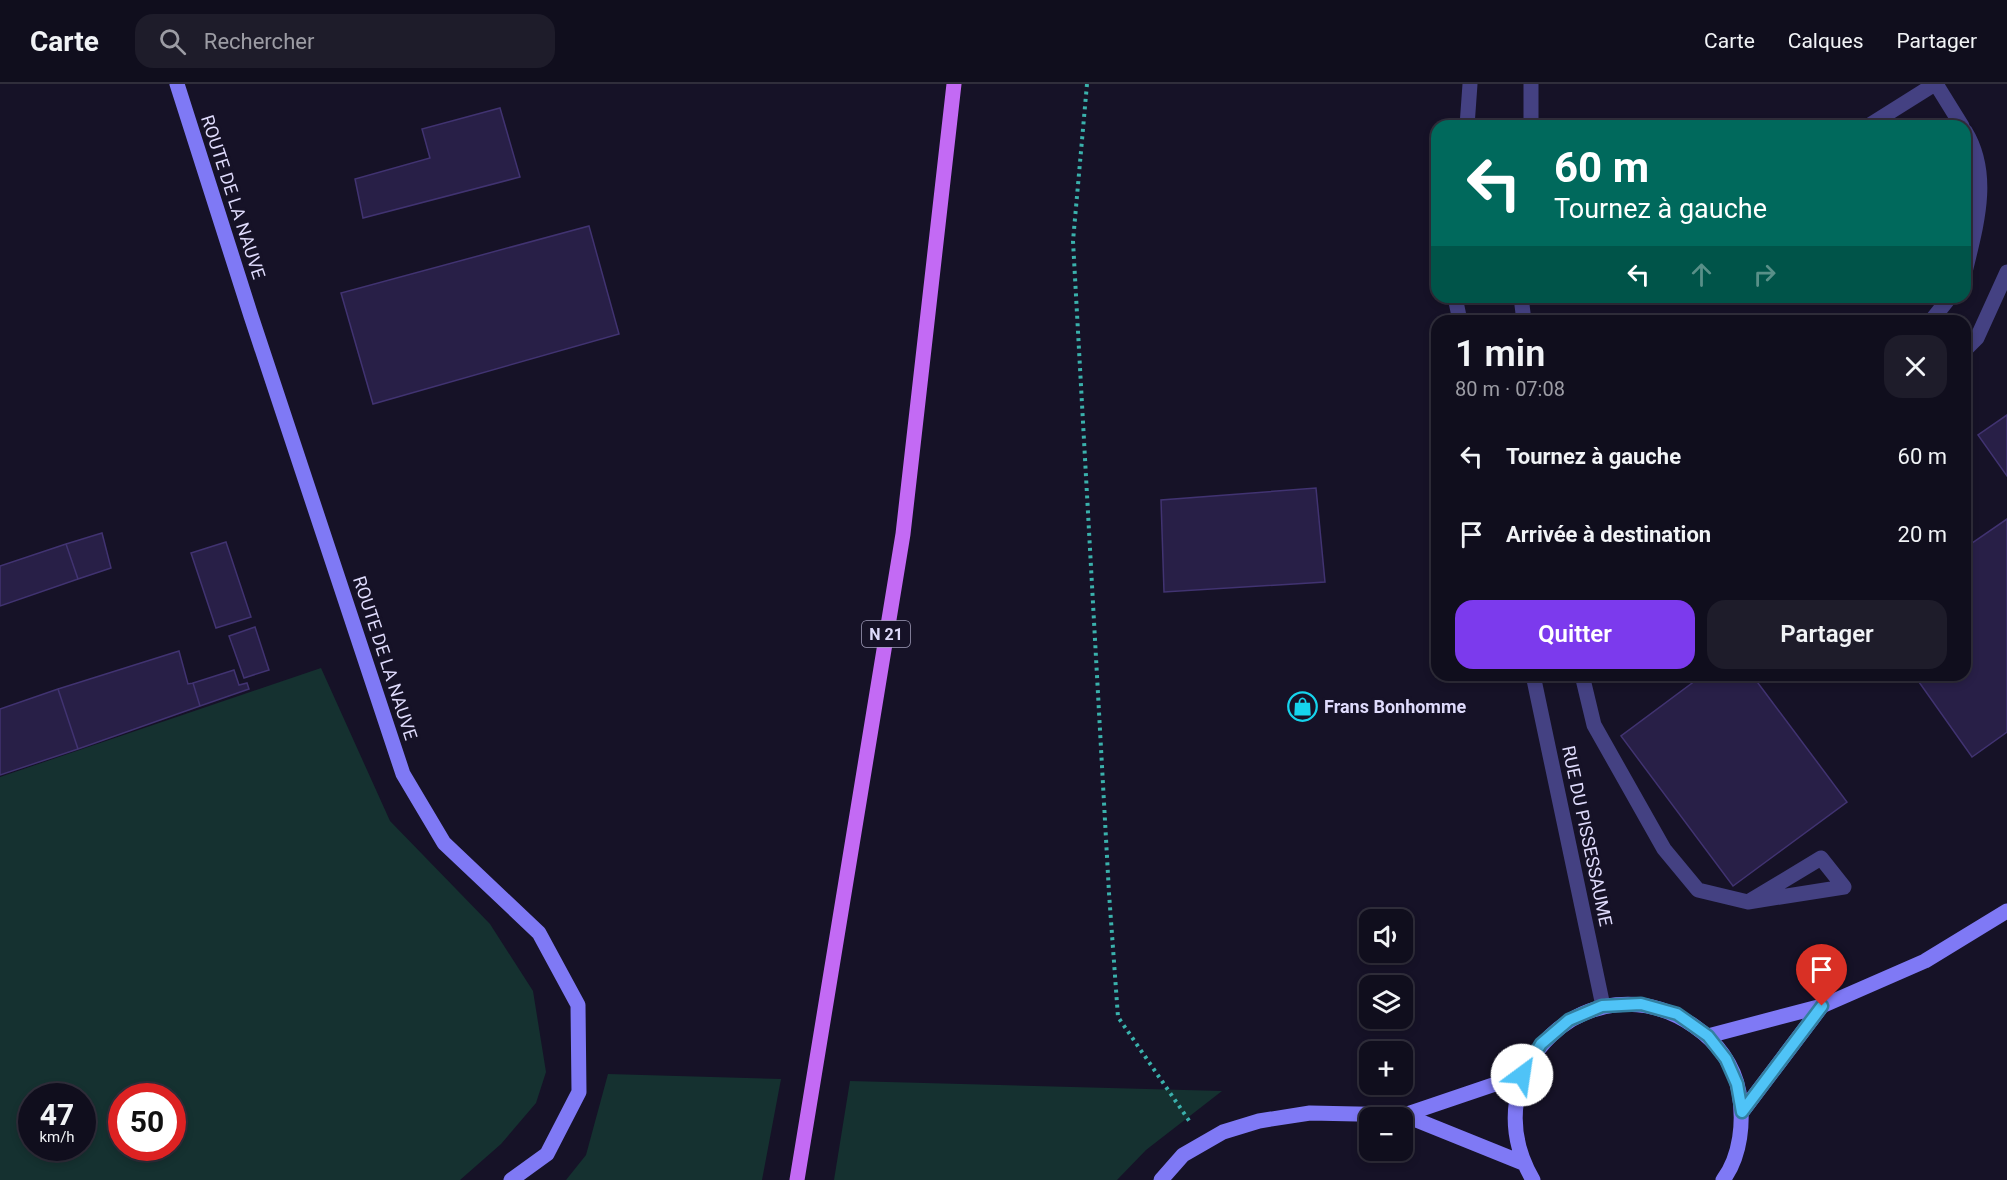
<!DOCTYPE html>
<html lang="fr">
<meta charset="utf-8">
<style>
body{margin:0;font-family:Roboto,sans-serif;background:#1e1c2a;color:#f1f3f6;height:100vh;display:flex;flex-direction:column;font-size:22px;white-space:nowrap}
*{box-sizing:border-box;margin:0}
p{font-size:20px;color:#9c9ca4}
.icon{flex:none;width:33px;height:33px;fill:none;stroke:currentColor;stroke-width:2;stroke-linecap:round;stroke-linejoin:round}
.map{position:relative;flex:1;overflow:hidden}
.side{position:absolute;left:1431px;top:231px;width:540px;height:366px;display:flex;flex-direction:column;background:#100e1d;border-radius:18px;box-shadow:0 3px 9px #0003,0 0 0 2px #302e3b}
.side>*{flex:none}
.top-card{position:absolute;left:1431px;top:36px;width:540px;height:183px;border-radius:18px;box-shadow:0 3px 9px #0003,0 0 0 2px #302e3b;background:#00695c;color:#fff;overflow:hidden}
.buttons{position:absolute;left:1359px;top:825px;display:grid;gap:12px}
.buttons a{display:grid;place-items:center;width:54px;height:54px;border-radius:12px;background:#100e1d;box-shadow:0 3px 9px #0003,0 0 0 2px #302e3b;font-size:30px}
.speed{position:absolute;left:18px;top:999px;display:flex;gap:12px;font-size:30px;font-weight:700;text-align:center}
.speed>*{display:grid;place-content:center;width:78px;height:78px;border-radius:50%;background:#100e1d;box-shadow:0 3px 9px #0003,0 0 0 2px #302e3b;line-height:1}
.speed small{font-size:15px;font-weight:400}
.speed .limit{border:9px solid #d22;background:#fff;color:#111}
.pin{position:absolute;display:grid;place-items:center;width:51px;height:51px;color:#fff;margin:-62px -26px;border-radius:50% 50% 50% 0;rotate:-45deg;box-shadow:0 0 6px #0007}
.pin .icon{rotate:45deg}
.me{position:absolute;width:66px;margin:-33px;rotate:31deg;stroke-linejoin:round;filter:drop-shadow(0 0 4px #0008)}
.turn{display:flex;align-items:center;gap:21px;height:126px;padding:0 24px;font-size:27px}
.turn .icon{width:78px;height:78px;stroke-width:2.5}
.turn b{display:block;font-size:42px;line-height:51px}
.lanes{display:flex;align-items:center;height:57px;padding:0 24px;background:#0003;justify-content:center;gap:30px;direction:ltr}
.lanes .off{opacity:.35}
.round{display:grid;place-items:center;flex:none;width:63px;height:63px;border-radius:18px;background:#1e1c2a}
.overview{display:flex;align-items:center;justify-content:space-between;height:102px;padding:0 24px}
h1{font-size:36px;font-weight:600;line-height:45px}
.cta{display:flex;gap:12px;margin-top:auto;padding:12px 24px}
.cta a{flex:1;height:69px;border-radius:18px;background:#7c3aed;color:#fff;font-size:24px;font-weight:600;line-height:69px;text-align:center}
.cta a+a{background:#1e1c2a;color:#f1f3f6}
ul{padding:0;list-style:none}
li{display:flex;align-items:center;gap:18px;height:78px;padding:0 24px}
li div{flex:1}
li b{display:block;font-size:22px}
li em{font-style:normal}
header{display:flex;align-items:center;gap:36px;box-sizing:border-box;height:84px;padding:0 30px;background:#100e1d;border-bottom:2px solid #302e3b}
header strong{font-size:28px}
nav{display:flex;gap:33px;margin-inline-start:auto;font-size:21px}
.search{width:420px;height:54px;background:#1e1c2a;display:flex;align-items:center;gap:15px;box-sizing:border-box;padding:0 21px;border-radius:18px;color:#9c9ca4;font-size:22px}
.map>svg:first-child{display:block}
.green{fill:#153130;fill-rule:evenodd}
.building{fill:#281f47;stroke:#413371;stroke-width:1.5}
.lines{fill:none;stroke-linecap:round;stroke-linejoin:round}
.path{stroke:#3ab1ac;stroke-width:4;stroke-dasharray:3 4.5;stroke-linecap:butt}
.lane{stroke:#444182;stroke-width:15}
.street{stroke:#444182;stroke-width:15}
.secondary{stroke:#7f79f5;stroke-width:15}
.primary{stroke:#c36af4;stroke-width:15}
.route-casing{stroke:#337fa1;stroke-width:15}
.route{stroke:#4fc3f7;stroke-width:10}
.labels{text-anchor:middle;stroke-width:6;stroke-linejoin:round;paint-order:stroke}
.shield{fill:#161227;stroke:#a39fbc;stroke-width:1.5}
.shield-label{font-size:16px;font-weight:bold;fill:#dfdbfc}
.street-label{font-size:18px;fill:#dfdbfc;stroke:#161227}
.poi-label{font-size:18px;font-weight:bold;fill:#dfdbfc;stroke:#161227;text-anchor:start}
</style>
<header>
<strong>Carte</strong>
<div class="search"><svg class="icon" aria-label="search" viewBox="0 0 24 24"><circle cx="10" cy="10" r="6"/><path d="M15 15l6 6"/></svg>Rechercher</div>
<nav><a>Carte</a><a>Calques</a><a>Partager</a></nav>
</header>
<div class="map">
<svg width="2007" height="1096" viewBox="0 0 2007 1096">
<rect width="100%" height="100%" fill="#161227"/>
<!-- green -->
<path class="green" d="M321,584L390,737L490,840L533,907L546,988L536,1019L501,1060L460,1096H0V693ZM32,1012H82V1064H32ZM122,1012H172V1064H122Z
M608,990L781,995L762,1096H566L586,1071Z
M850,997L1222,1007L1146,1066L1117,1096H834Z"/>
<!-- building -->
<path class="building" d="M500,24L520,93L363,134L355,95L430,74L422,45Z
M589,142L619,250L373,320L341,209Z
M2007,331V392L1978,351Z
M1316,404L1325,498L1164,508L1161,416Z
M2007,435V648L1972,673L1914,591H1965V464Z
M102,449L111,484L78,495L66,460Z
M226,458L251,533L216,544L191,469Z
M66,460L78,495L0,522V482Z
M255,543L269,586L244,594L229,552Z
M179,567L188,600L193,599L200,622L78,665L58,605Z
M234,586L239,601L247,599L249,605L200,622L193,599Z
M1703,591H1752L1847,718L1733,802L1621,652Z
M58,605L78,665L0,691V625Z"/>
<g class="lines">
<!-- path -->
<path class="path" d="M1087,0L1073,157L1109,809L1118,933L1190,1038"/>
<!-- lane -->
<path class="lane" d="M1936,0L1962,42
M1531,42V0
M1868,42L1935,0
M1965,47C1992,91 1976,142 1965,188
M1521,213L1524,237
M1931,237L1950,213
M1582,591L1594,641L1664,765L1698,806L1748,818L1844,803L1821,774L1748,818"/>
<!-- street -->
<path class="street" d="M1467,42L1470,0
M1455,213L1460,237
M1965,266L1977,254L2007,188
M1533,591L1603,922"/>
<!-- secondary -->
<path class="secondary" d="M177,0L251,232L403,690L444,759L539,849L578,921L579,1008L547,1070L511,1096
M1708,952L1822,922L1925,877L2007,827
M1742,1028L1822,922
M1404,1031L1523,1079
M1161,1096L1183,1071L1223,1048L1259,1037L1310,1029L1404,1031L1522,991
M1533,1096C1469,987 1591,871 1694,942C1717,958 1734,981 1739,1008C1744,1037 1741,1072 1723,1096"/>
<!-- primary -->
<path class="primary" d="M797,1096L903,450L954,0"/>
</g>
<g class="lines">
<defs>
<path id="route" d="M1522,991L1541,960L1569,936L1602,922L1641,920L1677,930L1708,952L1726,975L1737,1000L1742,1028L1822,922"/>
</defs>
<!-- route casing -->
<use href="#route" class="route-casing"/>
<!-- route -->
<use href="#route" class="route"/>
</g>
<!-- icons -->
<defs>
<symbol id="shop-ring" viewBox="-11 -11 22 22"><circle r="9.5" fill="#161227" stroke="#16d4ed" stroke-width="1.5"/><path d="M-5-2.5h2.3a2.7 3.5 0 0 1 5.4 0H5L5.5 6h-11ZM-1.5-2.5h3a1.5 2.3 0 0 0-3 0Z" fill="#16d4ed"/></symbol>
</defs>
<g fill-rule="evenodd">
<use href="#shop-ring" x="1286" y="606" width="33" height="33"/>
</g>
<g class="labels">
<!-- shield labels -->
<rect class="shield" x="862" y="537" width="48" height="26" rx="4.5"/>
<g class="shield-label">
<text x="886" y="556">N 21</text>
</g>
<!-- street labels -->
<g class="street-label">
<text transform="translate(233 113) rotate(72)" y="6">ROUTE DE LA NAUVE</text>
<text transform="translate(385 574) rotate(72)" y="6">ROUTE DE LA NAUVE</text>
<text transform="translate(1587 752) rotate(78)" y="6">RUE DU PISSESSAUME</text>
</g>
<!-- poi labels -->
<g class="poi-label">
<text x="1324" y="629">Frans Bonhomme</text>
</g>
</g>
</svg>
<div class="buttons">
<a><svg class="icon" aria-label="sound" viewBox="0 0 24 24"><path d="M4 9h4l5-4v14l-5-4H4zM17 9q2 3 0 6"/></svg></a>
<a><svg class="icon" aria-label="layers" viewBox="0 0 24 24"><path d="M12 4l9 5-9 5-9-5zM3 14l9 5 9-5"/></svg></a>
<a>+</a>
<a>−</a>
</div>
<div class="speed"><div>47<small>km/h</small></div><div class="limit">50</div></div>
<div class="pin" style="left:1822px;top:922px;background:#d93025"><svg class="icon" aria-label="arrive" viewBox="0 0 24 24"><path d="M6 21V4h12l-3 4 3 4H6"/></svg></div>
<svg class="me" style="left:1522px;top:991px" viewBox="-20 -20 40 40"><circle r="19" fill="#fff"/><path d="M0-13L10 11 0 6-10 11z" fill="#4fc3f7"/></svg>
<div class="top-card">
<div class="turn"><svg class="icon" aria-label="left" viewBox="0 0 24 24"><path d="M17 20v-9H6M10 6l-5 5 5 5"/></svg><div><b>60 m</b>Tournez à gauche</div></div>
<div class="lanes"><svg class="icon" aria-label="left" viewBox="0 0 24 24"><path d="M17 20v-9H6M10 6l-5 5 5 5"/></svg><svg class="icon off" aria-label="ahead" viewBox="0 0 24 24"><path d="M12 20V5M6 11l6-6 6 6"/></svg><svg class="icon off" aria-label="right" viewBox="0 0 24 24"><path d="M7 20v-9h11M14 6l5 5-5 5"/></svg></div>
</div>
<section class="side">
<div class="overview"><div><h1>1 min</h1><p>80 m · 07:08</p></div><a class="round"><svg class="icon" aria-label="close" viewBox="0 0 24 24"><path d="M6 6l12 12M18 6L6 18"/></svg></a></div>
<ul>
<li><svg class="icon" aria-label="left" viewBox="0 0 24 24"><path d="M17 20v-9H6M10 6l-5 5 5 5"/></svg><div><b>Tournez à gauche</b></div><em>60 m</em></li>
<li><svg class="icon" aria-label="arrive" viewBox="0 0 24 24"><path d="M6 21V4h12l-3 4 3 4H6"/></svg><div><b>Arrivée à destination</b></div><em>20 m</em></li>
</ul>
<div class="cta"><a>Quitter</a><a>Partager</a></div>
</section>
</div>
